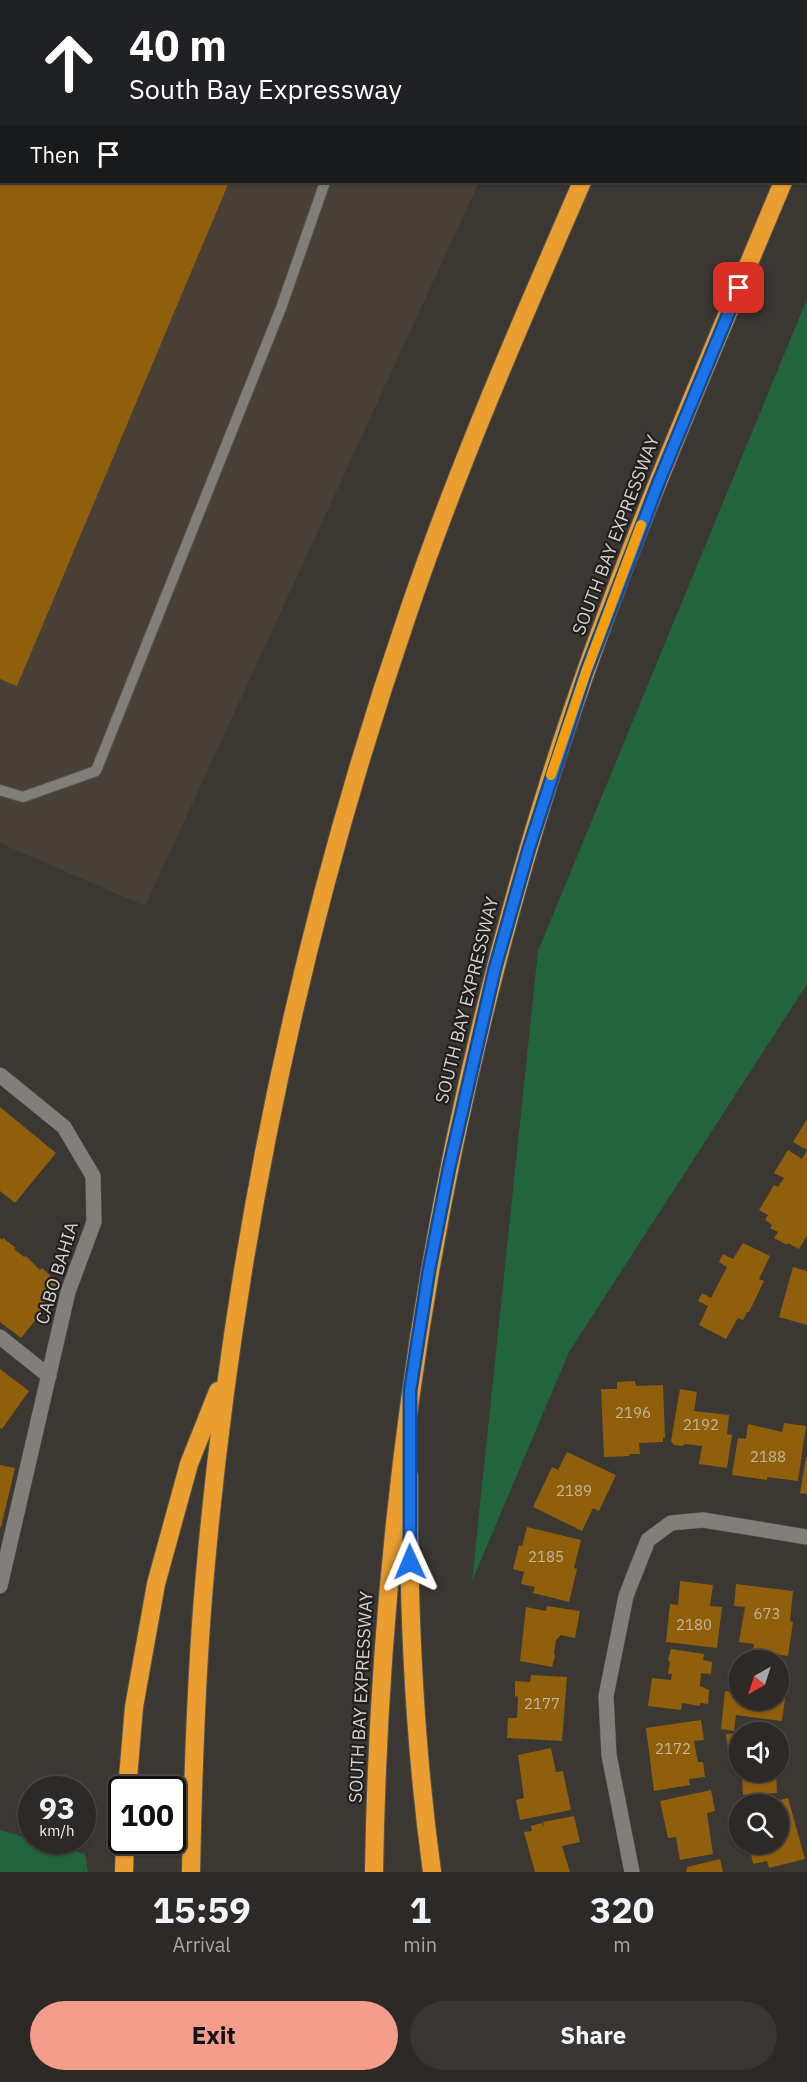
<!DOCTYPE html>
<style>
body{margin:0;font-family:"IBM Plex Sans",sans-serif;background:#383532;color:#f1f3f6;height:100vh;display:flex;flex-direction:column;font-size:22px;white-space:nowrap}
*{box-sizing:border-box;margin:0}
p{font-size:20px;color:#a6a6a7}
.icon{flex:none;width:33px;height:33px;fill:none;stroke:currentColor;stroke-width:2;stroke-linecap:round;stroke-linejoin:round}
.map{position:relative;height:1872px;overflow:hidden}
.drawer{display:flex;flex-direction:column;background:#2c2926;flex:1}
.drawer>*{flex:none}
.top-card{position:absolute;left:0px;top:0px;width:807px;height:183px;box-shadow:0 2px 4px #0004,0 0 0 2px #484543;background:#202124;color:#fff;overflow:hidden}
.needle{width:39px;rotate:219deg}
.tools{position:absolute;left:729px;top:1650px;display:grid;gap:12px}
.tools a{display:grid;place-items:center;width:60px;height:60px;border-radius:50%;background:#2c2926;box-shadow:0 2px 4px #0004,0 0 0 2px #484543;font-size:30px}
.speed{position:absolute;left:18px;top:1776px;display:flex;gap:12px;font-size:30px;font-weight:700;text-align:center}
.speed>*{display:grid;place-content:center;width:78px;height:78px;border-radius:50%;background:#2c2926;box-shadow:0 2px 4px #0004,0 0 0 2px #484543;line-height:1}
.speed small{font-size:15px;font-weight:400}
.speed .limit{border:3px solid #111;border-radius:9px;background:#fff;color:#111}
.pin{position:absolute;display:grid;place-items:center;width:51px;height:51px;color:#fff;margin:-26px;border-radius:12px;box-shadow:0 3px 9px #0006}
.me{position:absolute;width:66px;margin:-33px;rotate:359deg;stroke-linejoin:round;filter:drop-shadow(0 0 4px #0008)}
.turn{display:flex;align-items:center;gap:21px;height:126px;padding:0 30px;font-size:27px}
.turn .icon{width:78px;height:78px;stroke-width:2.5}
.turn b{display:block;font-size:42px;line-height:51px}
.then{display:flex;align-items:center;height:57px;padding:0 30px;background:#0003;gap:12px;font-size:22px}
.eta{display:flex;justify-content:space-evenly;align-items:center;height:102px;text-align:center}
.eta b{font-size:36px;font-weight:800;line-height:42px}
.button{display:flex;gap:12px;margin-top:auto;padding:12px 30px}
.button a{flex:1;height:69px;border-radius:36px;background:#f49d8d;color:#111;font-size:24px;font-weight:800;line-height:69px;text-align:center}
.button a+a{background:#383532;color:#f1f3f6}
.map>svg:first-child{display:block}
.built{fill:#484036}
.green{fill:#22653d}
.building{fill:#905f0c}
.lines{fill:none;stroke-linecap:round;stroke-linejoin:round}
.lane-casing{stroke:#575450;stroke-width:12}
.street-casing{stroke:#575450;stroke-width:16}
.highway-casing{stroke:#575450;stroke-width:20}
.lane{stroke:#827e79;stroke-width:10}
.street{stroke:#827e79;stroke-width:15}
.highway{stroke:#ea9e30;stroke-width:18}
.route-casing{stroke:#114b97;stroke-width:15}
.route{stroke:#1a73e8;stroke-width:10}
.slow{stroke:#f59e0b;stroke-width:10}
.labels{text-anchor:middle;stroke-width:4.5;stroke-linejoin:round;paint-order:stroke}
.number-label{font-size:15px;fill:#c3b59e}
.street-label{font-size:18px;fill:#d4d2cf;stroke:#201f1d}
</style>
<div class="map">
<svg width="807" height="1872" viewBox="0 0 807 1872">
<rect width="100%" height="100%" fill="#3b3733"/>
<!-- built -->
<path class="built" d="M0,0H563L562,2H2V182H479L145,906L0,843Z"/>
<!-- green -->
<path class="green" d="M807,299V984L569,1352L472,1581L538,951Z
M0,1830L31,1839L32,1840L85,1854L88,1872H0Z"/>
<!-- building -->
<path class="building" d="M0,182H229L17,686L0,679Z
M0,1107L56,1153L15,1203L0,1191Z
M807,1119V1236L799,1249L788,1243L787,1245L774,1238L778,1232L770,1228L772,1225L765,1220L768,1215L759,1210L774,1185L778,1187L784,1178L774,1173L788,1150L802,1159L807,1150L793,1142Z
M0,1238L2,1240L3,1238L16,1248L14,1249L24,1257L26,1256L40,1270L42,1268L62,1287L21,1338L0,1322Z
M743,1243L770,1256L759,1279L764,1281L749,1312H747L743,1320L738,1318L726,1339L699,1325L708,1306L698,1301L702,1293L711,1298L727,1267L719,1262L723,1254L733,1259Z
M793,1267L807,1271V1325L779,1317Z
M0,1369L29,1391L2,1429L0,1428Z
M635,1381L636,1386L663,1385L665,1438H663V1442L639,1443L640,1454H629L630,1456L604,1457L601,1389H617V1382Z
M680,1389L697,1392L694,1411L729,1415L727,1434L732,1435L727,1468L699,1464L702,1446L685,1444L682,1446L674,1445L671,1441Z
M784,1423L806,1426L798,1481L767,1477V1480L732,1475L738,1438L746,1439L748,1424L782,1432Z
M567,1452L616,1475L599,1511L593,1508L582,1531L533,1507L552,1467L558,1470Z
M806,1457H807V1494L800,1493Z
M0,1465L15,1468L1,1527H0Z
M527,1527L581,1540L574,1568L577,1569L569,1602L533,1593L535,1587L521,1584L524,1572L513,1569L519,1545L522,1546Z
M680,1581L713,1585L710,1606L722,1607L717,1648L666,1642L670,1604L678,1605Z
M736,1584L793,1591L790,1621L793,1622L788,1656L753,1651L754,1644L739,1642L745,1607L734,1606Z
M547,1606L580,1611L575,1638L561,1635L556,1640L554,1653L555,1656L552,1667L520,1661L526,1607L546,1611Z
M671,1649L704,1654L703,1660L712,1662L711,1674L701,1673L700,1686L709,1690L708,1704L700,1703V1706L682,1703L681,1710L648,1706L652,1678L671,1680L672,1674H668L670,1662L668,1660Z
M739,1656L761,1659V1660H739Z
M738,1665L740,1700H778V1691L786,1692L782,1721L736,1715L734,1731L721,1729L725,1691L733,1692L735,1689Z
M531,1675L567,1677L562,1741L507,1738L508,1718H517L518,1697L515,1696V1681L530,1682Z
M701,1720L704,1740L694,1741L698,1762H703L705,1777L689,1779L690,1785L654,1791L646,1728Z
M740,1733V1762H738L737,1755L729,1756L726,1734Z
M551,1748L556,1772L563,1771L571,1810L520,1820L516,1800L524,1798L518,1755Z
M739,1772H776L777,1793L743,1795L742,1774L739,1775Z
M711,1790L715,1811L707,1813L713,1854L680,1860L676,1837L668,1838L660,1801Z
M788,1798L805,1859L769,1868L767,1861L753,1864L750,1850H752L751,1844H778V1804H764Z
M740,1810V1832H739L733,1811Z
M574,1816L580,1842L562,1846L570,1872H535L524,1832L532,1831L531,1826L542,1823L544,1828L543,1822Z
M720,1859L723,1872H686L687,1867Z"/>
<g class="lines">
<defs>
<path id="lane" d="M0,25L2,26
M0,790L23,797L96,771L281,308L325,182"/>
<path id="street" d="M0,1075L64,1127L93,1176L94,1222L68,1292L0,1586
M0,1337L49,1376
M632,1872L609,1755L606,1696L626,1596L648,1540L671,1523L703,1520L807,1537"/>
<path id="highway" d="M660,2L661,0
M806,128L807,124
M409,1476C408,1608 414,1741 432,1872
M127,1790L134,1707L156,1584L189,1464L218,1391
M124,1872L125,1840
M191,1872C193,1772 196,1673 205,1574C234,1246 301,924 408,613C458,466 520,324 582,182
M374,1872C380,1498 439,1128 552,772C616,570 702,376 783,182"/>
</defs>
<!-- lane casing -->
<use href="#lane" class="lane-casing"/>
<!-- street casing -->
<use href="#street" class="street-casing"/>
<!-- highway casing -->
<use href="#highway" class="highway-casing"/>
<!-- lane -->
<use href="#lane" class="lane"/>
<!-- street -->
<use href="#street" class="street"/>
<!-- highway -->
<use href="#highway" class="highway"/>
</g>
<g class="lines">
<defs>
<path id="route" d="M410,1562V1391L429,1270L449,1168L495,968L529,848L586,672L660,479L739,288"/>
</defs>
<!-- route casing -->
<use href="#route" class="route-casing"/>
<!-- route -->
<use href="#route" class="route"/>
<!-- slow -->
<path class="slow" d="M551,775L586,672L641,525"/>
</g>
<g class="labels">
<!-- number labels -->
<g class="number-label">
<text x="633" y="1418">2196</text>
<text x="701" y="1430">2192</text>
<text x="768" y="1462">2188</text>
<text x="574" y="1496">2189</text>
<text x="546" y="1562">2185</text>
<text x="767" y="1619">673</text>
<text x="694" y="1630">2180</text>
<text x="542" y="1709">2177</text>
<text x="673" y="1754">2172</text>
</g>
<!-- street labels -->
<g class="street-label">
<text transform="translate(616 535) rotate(-69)" y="6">SOUTH BAY EXPRESSWAY</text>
<text transform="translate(467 1000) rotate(-76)" y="6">SOUTH BAY EXPRESSWAY</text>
<text transform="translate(57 1273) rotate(-73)" y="6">CABO BAHIA</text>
<text transform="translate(361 1697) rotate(-87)" y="6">SOUTH BAY EXPRESSWAY</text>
</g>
</g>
</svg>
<div class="tools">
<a><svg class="needle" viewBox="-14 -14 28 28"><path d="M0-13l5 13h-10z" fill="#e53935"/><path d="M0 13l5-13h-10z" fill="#a6a6a7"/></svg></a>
<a><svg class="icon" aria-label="sound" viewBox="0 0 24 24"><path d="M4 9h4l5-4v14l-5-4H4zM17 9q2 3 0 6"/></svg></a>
<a><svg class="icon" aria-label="search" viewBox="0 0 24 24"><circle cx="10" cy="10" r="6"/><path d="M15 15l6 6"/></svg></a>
</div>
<div class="speed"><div>93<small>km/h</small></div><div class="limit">100</div></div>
<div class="pin" style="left:739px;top:288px;background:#d93025"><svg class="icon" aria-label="arrive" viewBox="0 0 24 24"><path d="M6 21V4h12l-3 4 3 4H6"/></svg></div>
<svg class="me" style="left:410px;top:1562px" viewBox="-20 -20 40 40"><path d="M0-17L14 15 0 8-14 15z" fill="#1a73e8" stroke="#fff" stroke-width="4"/></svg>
<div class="top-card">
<div class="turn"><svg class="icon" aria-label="ahead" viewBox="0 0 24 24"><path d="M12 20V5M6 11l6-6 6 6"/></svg><div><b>40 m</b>South Bay Expressway</div></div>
<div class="then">Then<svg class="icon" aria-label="arrive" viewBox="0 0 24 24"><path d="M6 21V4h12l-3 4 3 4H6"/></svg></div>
</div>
</div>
<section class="drawer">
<div class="eta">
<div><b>15:59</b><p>Arrival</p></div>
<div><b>1</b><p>min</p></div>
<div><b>320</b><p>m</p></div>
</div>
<div class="button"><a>Exit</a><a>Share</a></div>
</section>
